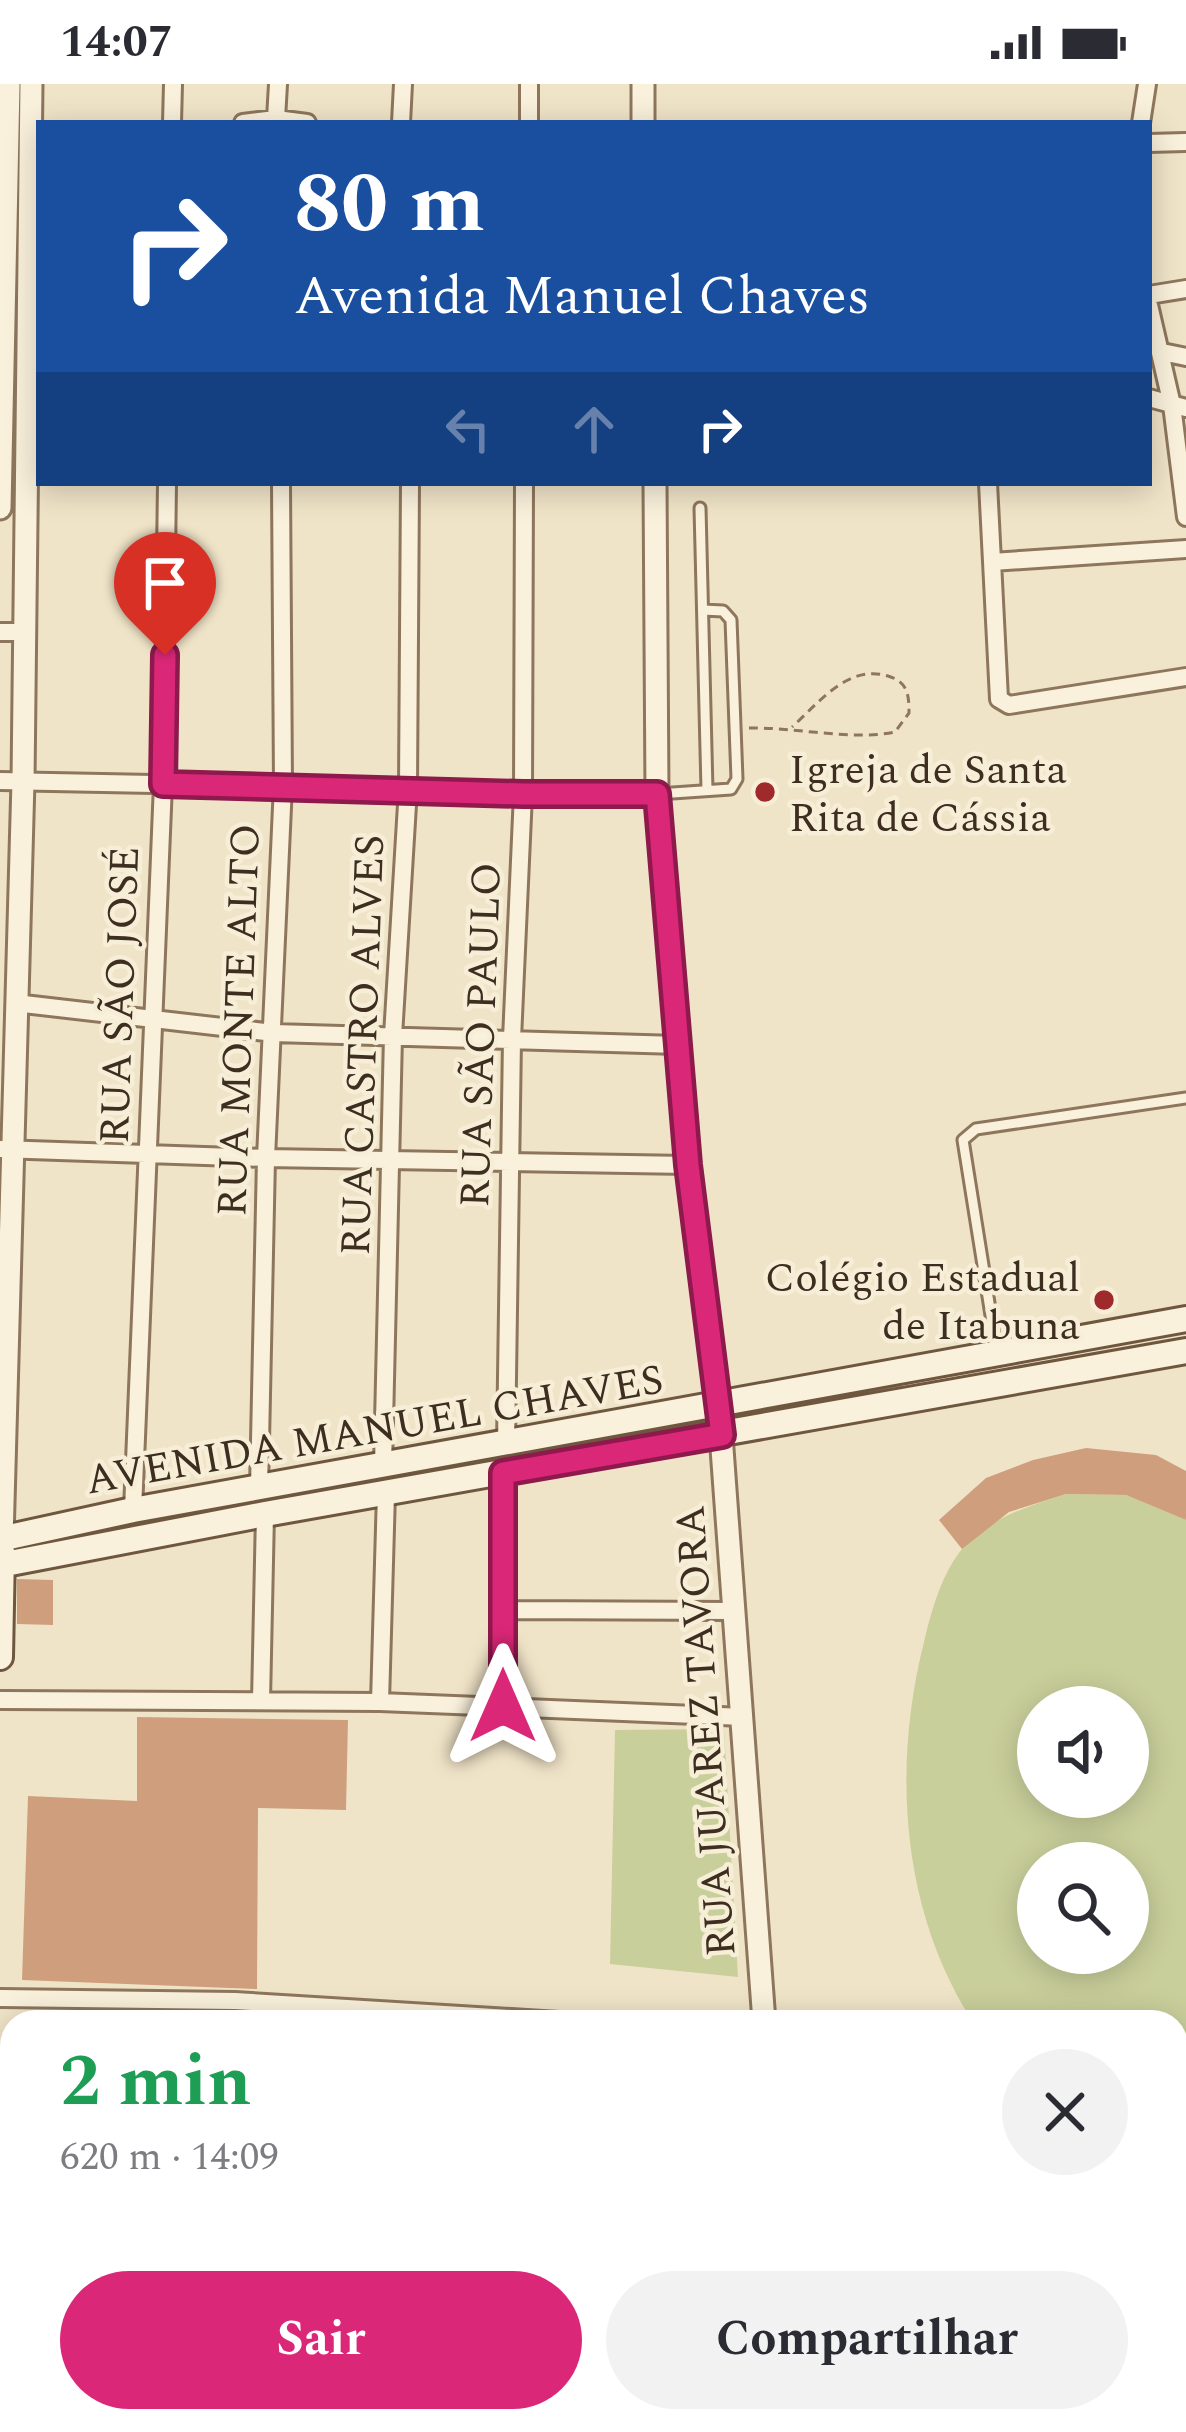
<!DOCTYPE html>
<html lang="pt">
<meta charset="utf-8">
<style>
body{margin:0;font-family:Spectral,serif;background:#f2f2f3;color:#2b2b33;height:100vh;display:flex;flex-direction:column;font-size:45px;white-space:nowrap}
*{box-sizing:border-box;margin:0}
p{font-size:39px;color:#7c7c81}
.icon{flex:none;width:66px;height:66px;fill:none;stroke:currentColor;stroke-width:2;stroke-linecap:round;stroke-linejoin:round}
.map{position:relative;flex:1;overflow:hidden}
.side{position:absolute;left:0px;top:1926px;width:1188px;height:423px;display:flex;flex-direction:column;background:#fff;border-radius:36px 36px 0 0;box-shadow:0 6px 30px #0003}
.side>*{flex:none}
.guide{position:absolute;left:36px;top:36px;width:1116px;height:366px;border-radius:0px;box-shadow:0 6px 30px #0003;background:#1a4fa0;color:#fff;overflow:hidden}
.fabs{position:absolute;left:1017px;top:1602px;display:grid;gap:24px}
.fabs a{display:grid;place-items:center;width:132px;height:132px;border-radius:50%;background:#fff;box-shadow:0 6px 30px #0003;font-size:60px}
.pin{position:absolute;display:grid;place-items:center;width:102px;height:102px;color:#fff;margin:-123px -51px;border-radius:50% 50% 50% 0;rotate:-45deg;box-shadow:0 0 12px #0007}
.pin .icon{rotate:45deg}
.me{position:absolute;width:132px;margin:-66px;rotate:0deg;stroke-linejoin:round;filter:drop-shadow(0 0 9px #0008)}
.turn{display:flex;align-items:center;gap:42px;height:252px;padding:0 60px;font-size:54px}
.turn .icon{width:156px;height:156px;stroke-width:2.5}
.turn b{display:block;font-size:84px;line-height:102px}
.lanes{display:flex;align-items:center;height:114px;padding:0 60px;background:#0003;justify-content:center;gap:60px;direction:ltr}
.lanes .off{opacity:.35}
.round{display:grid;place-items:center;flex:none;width:126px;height:126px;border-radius:63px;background:#f2f2f3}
.head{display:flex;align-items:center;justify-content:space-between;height:204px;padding:0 60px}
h1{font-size:72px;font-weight:700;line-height:90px;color:#1e9e55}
.cta{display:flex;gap:24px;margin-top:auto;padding:24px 60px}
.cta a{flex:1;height:138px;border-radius:72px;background:#db2777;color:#fff;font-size:48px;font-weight:700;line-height:138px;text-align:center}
.cta a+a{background:#f2f2f3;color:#2b2b33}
.status{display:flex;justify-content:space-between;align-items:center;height:84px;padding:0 60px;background:#fff;direction:ltr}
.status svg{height:33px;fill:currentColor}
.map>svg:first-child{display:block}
.green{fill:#c9cf9b;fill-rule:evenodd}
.building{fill:#cf9f7d}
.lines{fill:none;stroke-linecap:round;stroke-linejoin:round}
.service-casing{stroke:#8d765c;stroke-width:15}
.minor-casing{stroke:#8d765c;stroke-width:22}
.tertiary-casing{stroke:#8d765c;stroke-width:27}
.secondary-casing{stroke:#6f573f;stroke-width:30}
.path{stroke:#8d765c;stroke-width:3;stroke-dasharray:9 6;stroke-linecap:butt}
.service{stroke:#faf1dc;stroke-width:9}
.minor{stroke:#faf1dc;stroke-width:16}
.tertiary{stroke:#faf1dc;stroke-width:21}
.secondary{stroke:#faf1dc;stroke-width:24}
.route-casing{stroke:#8e194d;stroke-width:30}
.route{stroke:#db2777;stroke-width:21}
.poi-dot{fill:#9e2a2b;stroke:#f7eed8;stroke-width:4.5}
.labels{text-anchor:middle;stroke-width:9;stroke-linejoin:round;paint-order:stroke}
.poi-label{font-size:42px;fill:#3d2e20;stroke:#f7eed8;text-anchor:start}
.street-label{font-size:42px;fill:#3d2e20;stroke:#f7eed8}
</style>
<div class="status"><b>14:07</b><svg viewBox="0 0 49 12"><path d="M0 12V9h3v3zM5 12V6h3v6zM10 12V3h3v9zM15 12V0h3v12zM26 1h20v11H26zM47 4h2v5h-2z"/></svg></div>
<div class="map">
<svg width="1186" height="2348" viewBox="0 0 1186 2348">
<rect width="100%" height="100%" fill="#f0e4c8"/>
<!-- green -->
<path class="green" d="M1066,1410L1126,1411L1186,1436V1993L1176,1998V1938H973C901,1827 892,1684 924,1558C931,1528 942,1489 962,1465C988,1434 1029,1422 1066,1410ZM1038,1623H1128V1713H1038ZM1038,1779H1128V1869H1038Z
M724,1645L738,1893L610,1880L615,1646Z"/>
<!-- building -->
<path class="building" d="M1086,1364L1156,1371L1186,1387V1436L1126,1411L1066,1410L1009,1428L962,1465L939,1436L986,1394L1033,1376Z
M17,1495L53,1496V1541L17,1540Z
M137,1633L348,1636L346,1726L258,1724L257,1905L22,1896L28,1712L137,1717Z
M52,1930L138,1934L137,1938H52Z"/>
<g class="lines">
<defs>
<path id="service" d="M700,424L707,706
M658,710L731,705L737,695L731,536L723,527L703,526
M997,1269L963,1056L976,1045L1186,1014"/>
<path id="minor" d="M529,0V39
M276,35L278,0
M172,39L173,0
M243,39L276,35L307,39
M401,39L403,0
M1141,39L1147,0
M1149,59L1186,58
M1149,211L1186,205
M1149,221L1172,321L1186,433
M1162,268L1186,273
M1149,314L1186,324
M988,399L999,615L1009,621L1186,593
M992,478L1186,465
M0,548H22
M0,697L657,710
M15,919L274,949L678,961
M0,1065L266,1074L688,1081
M506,1361L512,955L523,710L524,399
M383,1382L393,952L408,704L410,399
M503,1389V1622
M259,1405L266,1074L283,701L281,399
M133,1426L163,700L167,399
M504,1526L734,1527
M0,1616L380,1618L744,1633
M261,1617L265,1430
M380,1618L386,1409
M0,1914L235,1917L575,1938
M411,2337L415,2348
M1004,2337L1009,2348
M287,2348L290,2337
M543,2348L544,2337"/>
<path id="tertiary" d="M643,39V0
M655,399L657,710L688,1081L721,1351L764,1938
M0,424L9,0
M2,1455L23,697L31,0
M657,2348L686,2337
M806,2348V2337"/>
<path id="secondary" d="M0,1455L133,1426L1186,1235
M0,1481L265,1430L1186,1267
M0,1573L2,1468"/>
</defs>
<!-- service casing -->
<use href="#service" class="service-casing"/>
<!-- minor casing -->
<use href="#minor" class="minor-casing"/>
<!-- tertiary casing -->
<use href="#tertiary" class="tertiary-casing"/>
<!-- secondary casing -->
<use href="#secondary" class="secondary-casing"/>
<!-- path -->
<path class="path" d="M749,644C793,643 854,657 895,648L909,629C909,611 908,598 888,592C847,580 819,619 792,643
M25,2348V2337"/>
<!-- service -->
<use href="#service" class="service"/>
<!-- minor -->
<use href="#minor" class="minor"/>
<!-- tertiary -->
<use href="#tertiary" class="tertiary"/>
<!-- secondary -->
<use href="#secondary" class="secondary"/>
</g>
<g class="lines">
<defs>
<path id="route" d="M165,571L163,700L523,710H657L688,1081L722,1351L503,1389V1622"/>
</defs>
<!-- route casing -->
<use href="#route" class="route-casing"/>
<!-- route -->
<use href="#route" class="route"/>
</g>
<!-- markers -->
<g class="poi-dot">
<circle cx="765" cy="708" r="12"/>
<circle cx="1104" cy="1216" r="12"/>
</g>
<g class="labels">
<!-- poi labels -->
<g class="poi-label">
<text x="789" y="699">Igreja de Santa<tspan x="789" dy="48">Rita de Cássia</tspan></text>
<text x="1080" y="1207" text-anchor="end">Colégio Estadual<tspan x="1080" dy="48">de Itabuna</tspan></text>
</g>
<!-- street labels -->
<g class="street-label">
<text transform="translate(118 911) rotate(-88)" y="15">RUA SÃO JOSÉ</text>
<text transform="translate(237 936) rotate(-88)" y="15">RUA MONTE ALTO</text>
<text transform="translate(479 951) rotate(-88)" y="15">RUA SÃO PAULO</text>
<text transform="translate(361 961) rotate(-88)" y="15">RUA CASTRO ALVES</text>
<text transform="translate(374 1344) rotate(-10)" y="15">AVENIDA MANUEL CHAVES</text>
<text transform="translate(704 1647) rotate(-94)" y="15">RUA JUAREZ TAVORA</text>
</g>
</g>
</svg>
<div class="fabs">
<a><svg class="icon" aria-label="sound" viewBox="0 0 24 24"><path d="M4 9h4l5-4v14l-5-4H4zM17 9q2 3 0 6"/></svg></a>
<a><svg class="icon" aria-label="search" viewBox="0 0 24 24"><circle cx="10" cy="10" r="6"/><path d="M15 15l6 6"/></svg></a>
</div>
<div class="pin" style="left:165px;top:571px;background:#d93025"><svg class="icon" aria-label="arrive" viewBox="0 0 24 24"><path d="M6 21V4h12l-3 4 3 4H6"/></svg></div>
<svg class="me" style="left:503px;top:1622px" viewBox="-20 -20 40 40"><path d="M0-17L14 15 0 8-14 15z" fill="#db2777" stroke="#fff" stroke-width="4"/></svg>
<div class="guide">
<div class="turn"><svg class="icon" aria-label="right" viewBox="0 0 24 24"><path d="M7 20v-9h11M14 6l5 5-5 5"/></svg><div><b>80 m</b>Avenida Manuel Chaves</div></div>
<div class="lanes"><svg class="icon off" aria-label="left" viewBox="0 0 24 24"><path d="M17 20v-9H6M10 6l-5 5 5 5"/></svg><svg class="icon off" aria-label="ahead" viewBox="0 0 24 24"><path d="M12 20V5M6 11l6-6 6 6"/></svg><svg class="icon" aria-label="right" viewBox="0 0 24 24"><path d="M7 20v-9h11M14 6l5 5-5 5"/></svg></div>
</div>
<section class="side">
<div class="head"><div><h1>2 min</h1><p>620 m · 14:09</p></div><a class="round"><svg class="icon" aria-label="close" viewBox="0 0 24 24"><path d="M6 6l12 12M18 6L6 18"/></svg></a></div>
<div class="cta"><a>Sair</a><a>Compartilhar</a></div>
</section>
</div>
